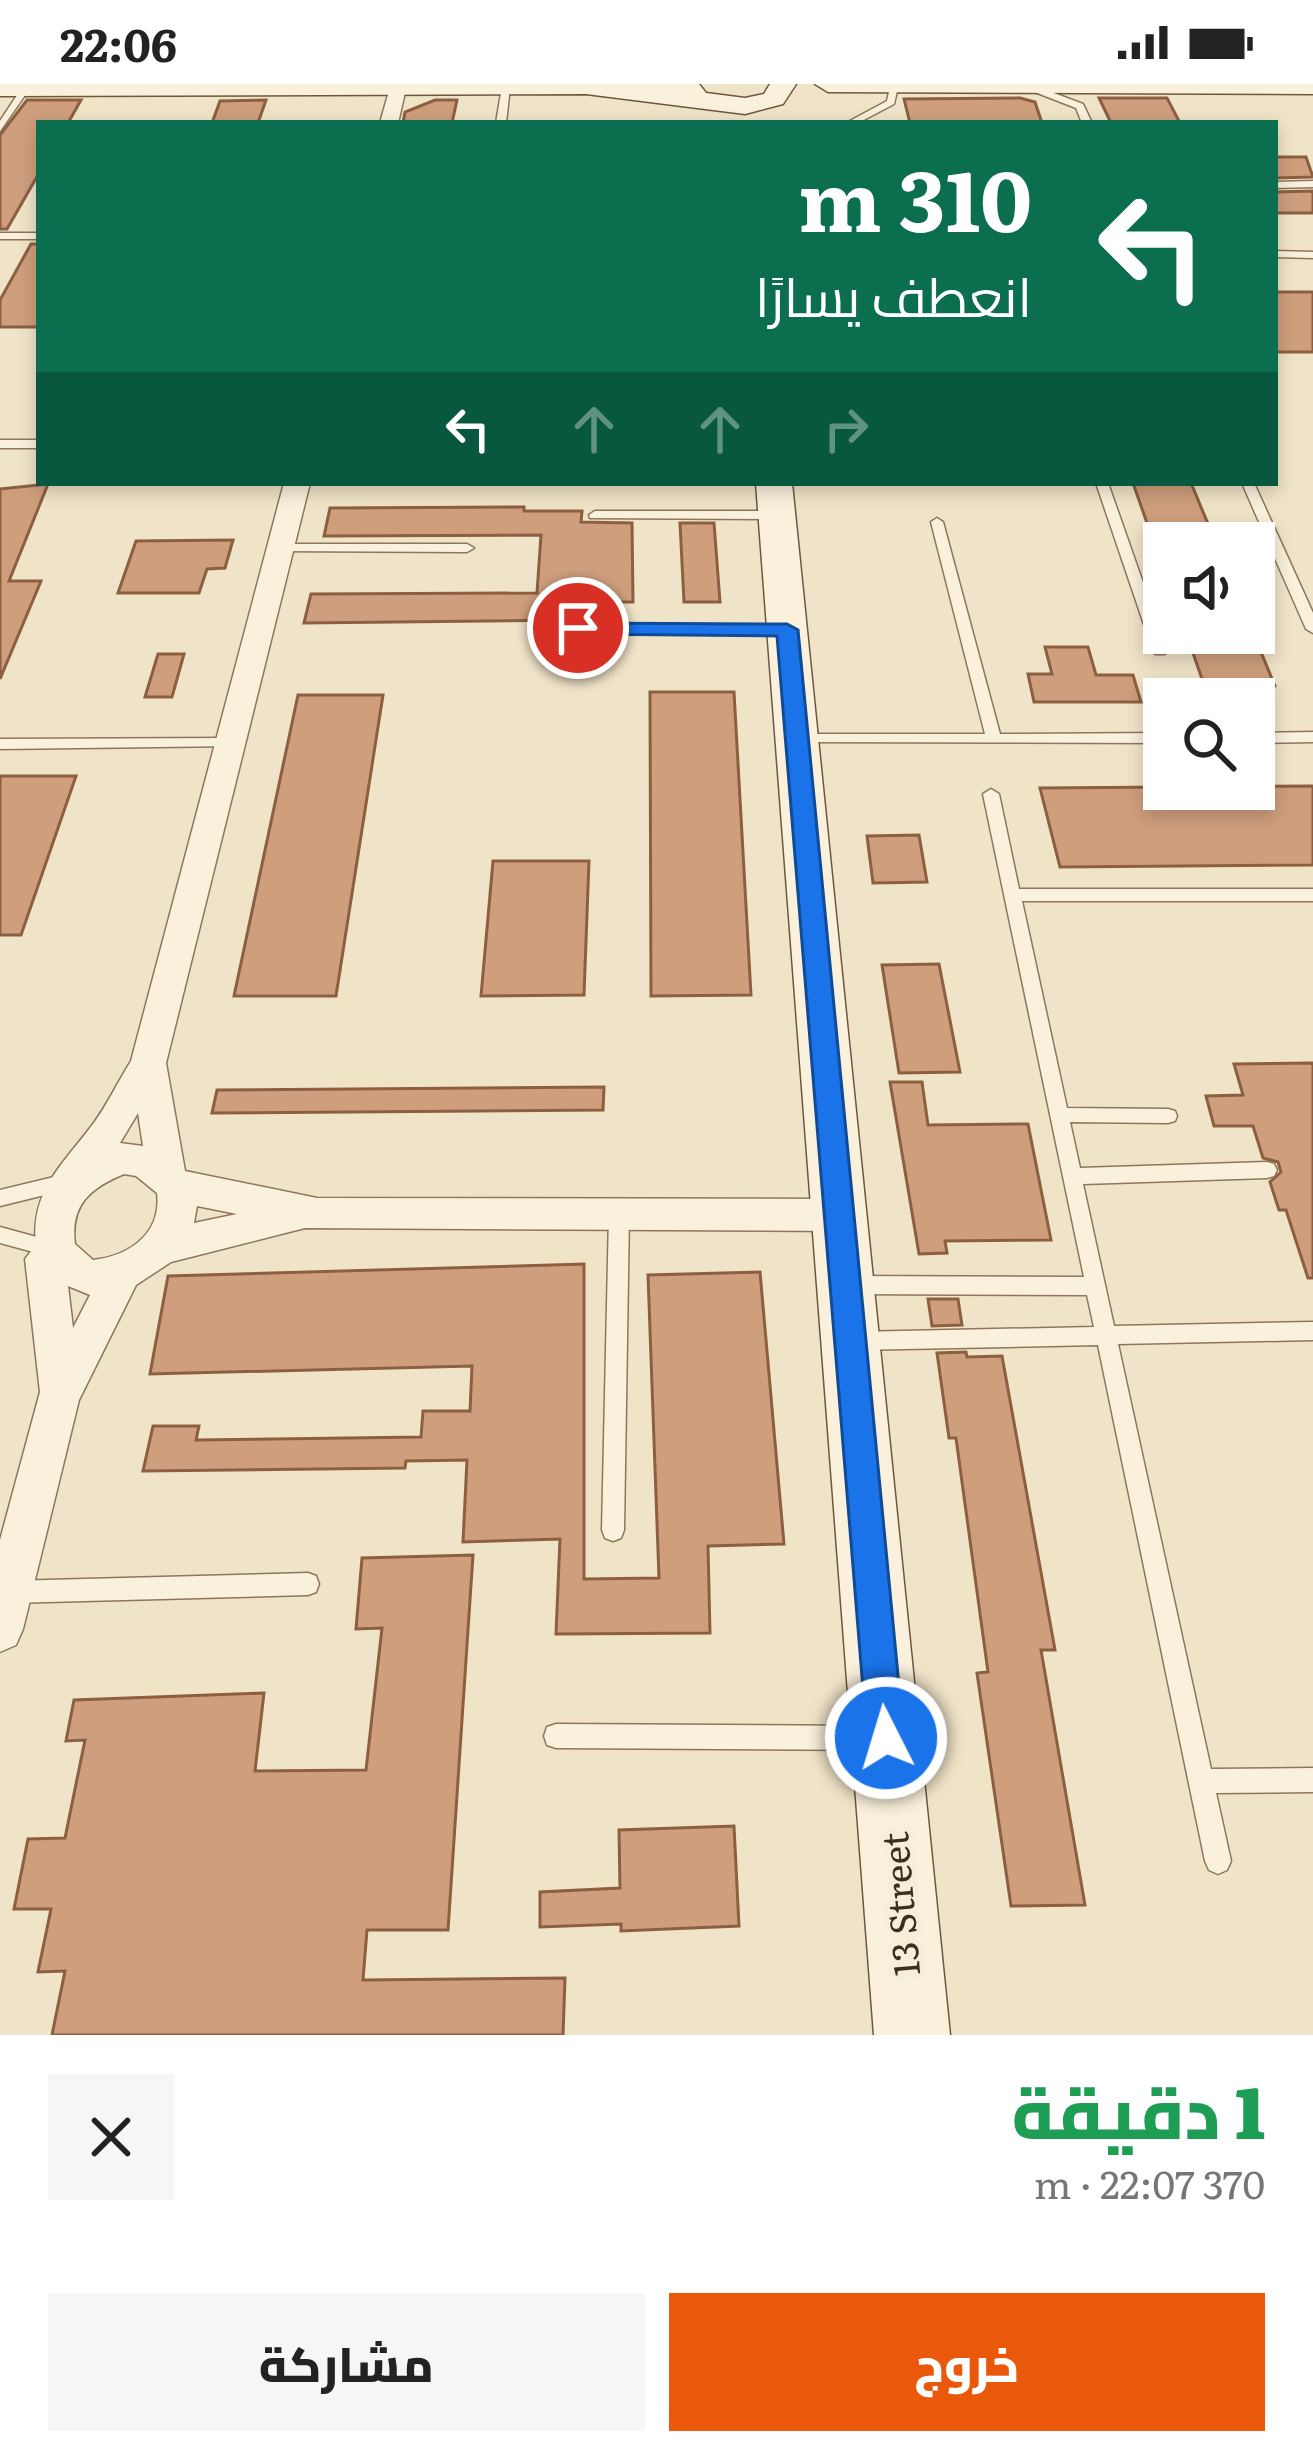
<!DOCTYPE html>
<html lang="ar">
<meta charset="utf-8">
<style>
body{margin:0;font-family:Literata,Cairo,serif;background:#f6f6f6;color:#222;direction:rtl;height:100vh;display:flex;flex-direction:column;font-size:45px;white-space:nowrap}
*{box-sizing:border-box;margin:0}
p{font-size:39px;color:#767676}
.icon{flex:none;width:66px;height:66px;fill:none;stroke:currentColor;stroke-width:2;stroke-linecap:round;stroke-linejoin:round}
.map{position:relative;height:1951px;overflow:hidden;direction:ltr}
.side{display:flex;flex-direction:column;background:#fff;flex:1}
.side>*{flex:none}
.guide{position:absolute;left:36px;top:36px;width:1242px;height:366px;border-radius:0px;box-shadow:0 6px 18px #0003;direction:rtl;background:#0b6e4f;color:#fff;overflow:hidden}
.buttons{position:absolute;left:1143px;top:438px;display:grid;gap:24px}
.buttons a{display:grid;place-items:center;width:132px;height:132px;border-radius:0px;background:#fff;box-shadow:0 6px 18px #0003;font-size:60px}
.pin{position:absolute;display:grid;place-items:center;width:102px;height:102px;color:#fff;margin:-51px;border:6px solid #fff;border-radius:50%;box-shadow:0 3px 12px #0007}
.me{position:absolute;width:132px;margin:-66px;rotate:355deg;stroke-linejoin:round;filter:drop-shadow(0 0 9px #0008)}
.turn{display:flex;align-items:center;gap:42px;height:252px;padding:0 48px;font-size:54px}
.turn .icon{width:156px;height:156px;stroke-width:2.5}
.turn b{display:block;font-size:84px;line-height:102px}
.lanes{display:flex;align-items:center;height:114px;padding:0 48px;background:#0003;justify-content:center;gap:60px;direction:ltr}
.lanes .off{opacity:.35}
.round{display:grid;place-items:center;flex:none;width:126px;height:126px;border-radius:0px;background:#f6f6f6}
.summary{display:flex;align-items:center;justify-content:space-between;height:204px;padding:0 48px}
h1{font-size:72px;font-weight:800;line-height:90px;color:#1e9e55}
.button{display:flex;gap:24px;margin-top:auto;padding:24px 48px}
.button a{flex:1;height:138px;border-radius:0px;background:#ea580c;color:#fff;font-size:48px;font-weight:800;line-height:138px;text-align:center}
.button a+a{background:#f6f6f6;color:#222}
.status{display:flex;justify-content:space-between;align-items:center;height:84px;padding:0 60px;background:#fff;direction:ltr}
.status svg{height:33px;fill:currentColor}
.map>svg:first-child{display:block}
.building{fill:#cf9f7d;stroke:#8d5f41;stroke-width:3}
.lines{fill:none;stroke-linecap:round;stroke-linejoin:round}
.lane-casing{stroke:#8d765c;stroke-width:3}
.street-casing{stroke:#8d765c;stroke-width:3}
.secondary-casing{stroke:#6f573f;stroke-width:3}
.lane{fill:#faf1dc;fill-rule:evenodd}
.street{fill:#faf1dc;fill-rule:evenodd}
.secondary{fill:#faf1dc;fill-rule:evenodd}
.route{fill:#1a73e8;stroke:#114b97;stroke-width:3}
.labels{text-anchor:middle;stroke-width:12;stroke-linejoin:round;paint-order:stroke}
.street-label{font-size:36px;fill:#3d2e20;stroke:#f7eed8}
</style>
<div class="status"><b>22:06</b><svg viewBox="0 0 49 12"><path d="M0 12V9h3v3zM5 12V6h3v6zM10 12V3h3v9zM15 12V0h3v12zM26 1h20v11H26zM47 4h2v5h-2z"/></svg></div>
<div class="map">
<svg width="1313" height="1951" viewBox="0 0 1313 1951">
<rect width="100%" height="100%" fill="#f0e4c8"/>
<!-- building -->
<path class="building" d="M1020,14L1035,18L1042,39H910L904,15Z
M1099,14H1167L1180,39H1111Z
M27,16H81L68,39H39V89L7,145H0V51Z
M266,16L258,39H212L220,17Z
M435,16H457L452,39H403L405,28Z
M1275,73H1306L1313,93L1275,94Z
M1313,107V129H1275V108Z
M31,160H39V243H0V216Z
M1275,208H1313V268H1275Z
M1133,399H1191L1216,459H1154Z
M48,400L9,497H41L0,595V405Z
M524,423V427H582L581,438L632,439L633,518H579L576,536L304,539L311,510L537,509L541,451L324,452L330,424Z
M680,439H714L720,518H684Z
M233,456L225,484L207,485L199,509H118L136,457Z
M1186,549H1253L1275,602L1257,615H1209Z
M1045,563H1088L1096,591H1133L1141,618H1034L1028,590H1052Z
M158,570H184L172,613H145Z
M650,608H734L751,911L651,912Z
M298,611H383L336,912H234Z
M0,692H76L21,851H0Z
M1313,702V781L1060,783L1040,704Z
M919,751L927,798L873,799L867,752Z
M493,777H589L584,911L481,912Z
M939,880L960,988L899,989L882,881Z
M1313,979V1194H1308L1286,1126H1279L1270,1098L1281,1088L1278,1078L1263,1074L1253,1042H1214L1206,1012L1243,1011L1234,980Z
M890,998H922L928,1041L1028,1040L1051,1156L945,1157L947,1169L919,1170Z
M604,1003L603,1026L212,1029L217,1006Z
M584,1180V1495L659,1494L648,1191L760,1188L784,1460L708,1462L710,1549L556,1550L560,1455L463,1458L467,1376L406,1377L405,1384L143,1387L153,1342H199L196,1356L421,1353L423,1327H470L472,1282L150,1290L168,1192Z
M928,1215H958L962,1241L932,1242Z
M966,1268L967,1273L1002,1272L1055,1566H1041L1085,1821L1011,1822L977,1589L988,1588L956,1354H949L937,1269Z
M473,1471L448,1846H367L363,1896L565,1894L563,1951H52L65,1887L38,1888L51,1825H14L28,1755L65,1754L85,1656L66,1657L74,1616L264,1609L255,1687L366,1686L382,1544L356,1545L362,1474Z
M734,1742L739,1842L621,1847V1840L540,1843V1808L620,1804L619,1746Z"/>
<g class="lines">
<defs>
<path id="lane" d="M506,0L510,3L506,39H496L502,3Z
M894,0L898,3L894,20L858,39H846L887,17L890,3Z
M1030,0L1083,20L1092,39H1082L1076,24L1027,5Z
M23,2L30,4L0,47V37Z
M1313,97V103L1275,104V98Z
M0,149H39V155H0Z
M1275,167L1313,168V174L1275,173Z
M0,356H39V364H0Z
M1096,399H1108L1167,567L1165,570H1155L1153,567Z
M1242,399H1254L1313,529V549L1306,545Z
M595,427H777L783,431L777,435L590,434L589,431Z
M937,434L943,438L1000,650L1164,649V659L792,658L789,655L797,650H985L931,438Z
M281,460H467L474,464L467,468L276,467V461Z
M578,540L787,542L794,546L787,550L573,547L571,544Z
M1313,648V658L1254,659V649Z
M231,654L239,659L236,662L0,665V655Z
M991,705L999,710L1019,805H1313V817H1022L1067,1024L1168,1025L1175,1027L1177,1032L1175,1037L1168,1039L1070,1038L1080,1084L1267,1078L1274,1080L1277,1086L1274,1092L1267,1094L1083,1100L1114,1242L1313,1238V1256L1118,1260L1211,1685L1313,1684V1708L1216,1709L1231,1777L1227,1786L1218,1790L1209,1786L1205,1777L1098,1261L855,1266L848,1263L845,1257L848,1251L855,1248L1094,1243L1087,1211L849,1210L842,1207L839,1201L842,1195L849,1192L1084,1193L983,710Z
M58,1092L65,1094L68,1100L65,1106L0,1122V1106Z
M619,1122L626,1124L629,1130L624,1446L621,1454L613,1457L605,1454L602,1446L609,1130L612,1124Z
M0,1143L44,1155L47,1161L44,1167L37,1169L0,1159Z
M308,1489L316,1492L319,1500L316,1508L308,1511L9,1519L0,1514L1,1500L9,1497Z
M556,1640L875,1642L884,1645L887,1654L884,1663L875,1666L556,1664L547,1661L544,1652L547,1643Z"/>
<path id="street" d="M391,0L406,4L398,39H380Z
M284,399H310L166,979L185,1087L317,1114L838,1115L852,1119L857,1131L852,1143L838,1147L305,1144L171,1178L136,1201L79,1316L23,1545L16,1561L0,1568V1456L40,1308L25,1175L36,1161C30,1109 61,1082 90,1044C106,1024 117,999 131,977ZM138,1029L143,1062L120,1059ZM124,1090L136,1092L157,1109C162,1149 130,1172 93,1176L75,1160C70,1121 90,1104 124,1090ZM197,1122L237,1130L194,1139ZM68,1202L90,1211L73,1244Z"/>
<path id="secondary" d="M0,0H699L706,9L745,14L764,10L770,0H796L783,20L745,30L586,10L0,12Z
M815,0H1313V10L828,8Z
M756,399H792L950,1951H874Z"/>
</defs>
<!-- lane casing -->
<use href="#lane" class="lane-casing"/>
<!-- street casing -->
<use href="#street" class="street-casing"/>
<!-- secondary casing -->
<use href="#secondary" class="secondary-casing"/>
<!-- lane -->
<use href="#lane" class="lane"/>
<!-- street -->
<use href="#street" class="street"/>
<!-- secondary -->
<use href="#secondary" class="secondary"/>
</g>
<!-- route -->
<path class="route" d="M571,539L787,540L798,546L904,1654L899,1667L886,1672L873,1667L867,1654L777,552L578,550L567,544Z"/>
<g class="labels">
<!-- street labels -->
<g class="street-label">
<text transform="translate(901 1820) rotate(-95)" y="13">13 Street</text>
</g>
</g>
</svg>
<div class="buttons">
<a><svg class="icon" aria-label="sound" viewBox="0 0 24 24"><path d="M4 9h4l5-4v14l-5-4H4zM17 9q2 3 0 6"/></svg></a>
<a><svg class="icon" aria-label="search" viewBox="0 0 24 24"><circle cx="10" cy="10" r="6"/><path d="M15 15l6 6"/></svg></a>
</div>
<div class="pin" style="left:578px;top:544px;background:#d93025"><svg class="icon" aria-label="arrive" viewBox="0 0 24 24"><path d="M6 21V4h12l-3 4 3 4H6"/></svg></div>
<svg class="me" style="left:886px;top:1654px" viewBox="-20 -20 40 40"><circle r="17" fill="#1a73e8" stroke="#fff" stroke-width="3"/><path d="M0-11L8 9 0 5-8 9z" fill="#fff"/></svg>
<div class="guide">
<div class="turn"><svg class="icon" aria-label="left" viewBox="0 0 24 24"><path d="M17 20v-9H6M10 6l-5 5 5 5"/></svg><div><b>310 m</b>انعطف يسارًا</div></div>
<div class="lanes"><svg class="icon" aria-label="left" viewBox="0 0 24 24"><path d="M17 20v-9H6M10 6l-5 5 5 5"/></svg><svg class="icon off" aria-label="ahead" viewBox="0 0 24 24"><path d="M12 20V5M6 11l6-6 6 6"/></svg><svg class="icon off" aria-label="ahead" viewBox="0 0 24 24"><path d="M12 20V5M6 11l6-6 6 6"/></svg><svg class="icon off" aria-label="right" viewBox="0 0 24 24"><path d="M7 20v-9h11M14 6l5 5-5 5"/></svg></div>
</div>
</div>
<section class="side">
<div class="summary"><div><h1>1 دقيقة</h1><p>370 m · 22:07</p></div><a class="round"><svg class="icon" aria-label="close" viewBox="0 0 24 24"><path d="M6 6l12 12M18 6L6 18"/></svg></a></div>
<div class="button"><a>خروج</a><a>مشاركة</a></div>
</section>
